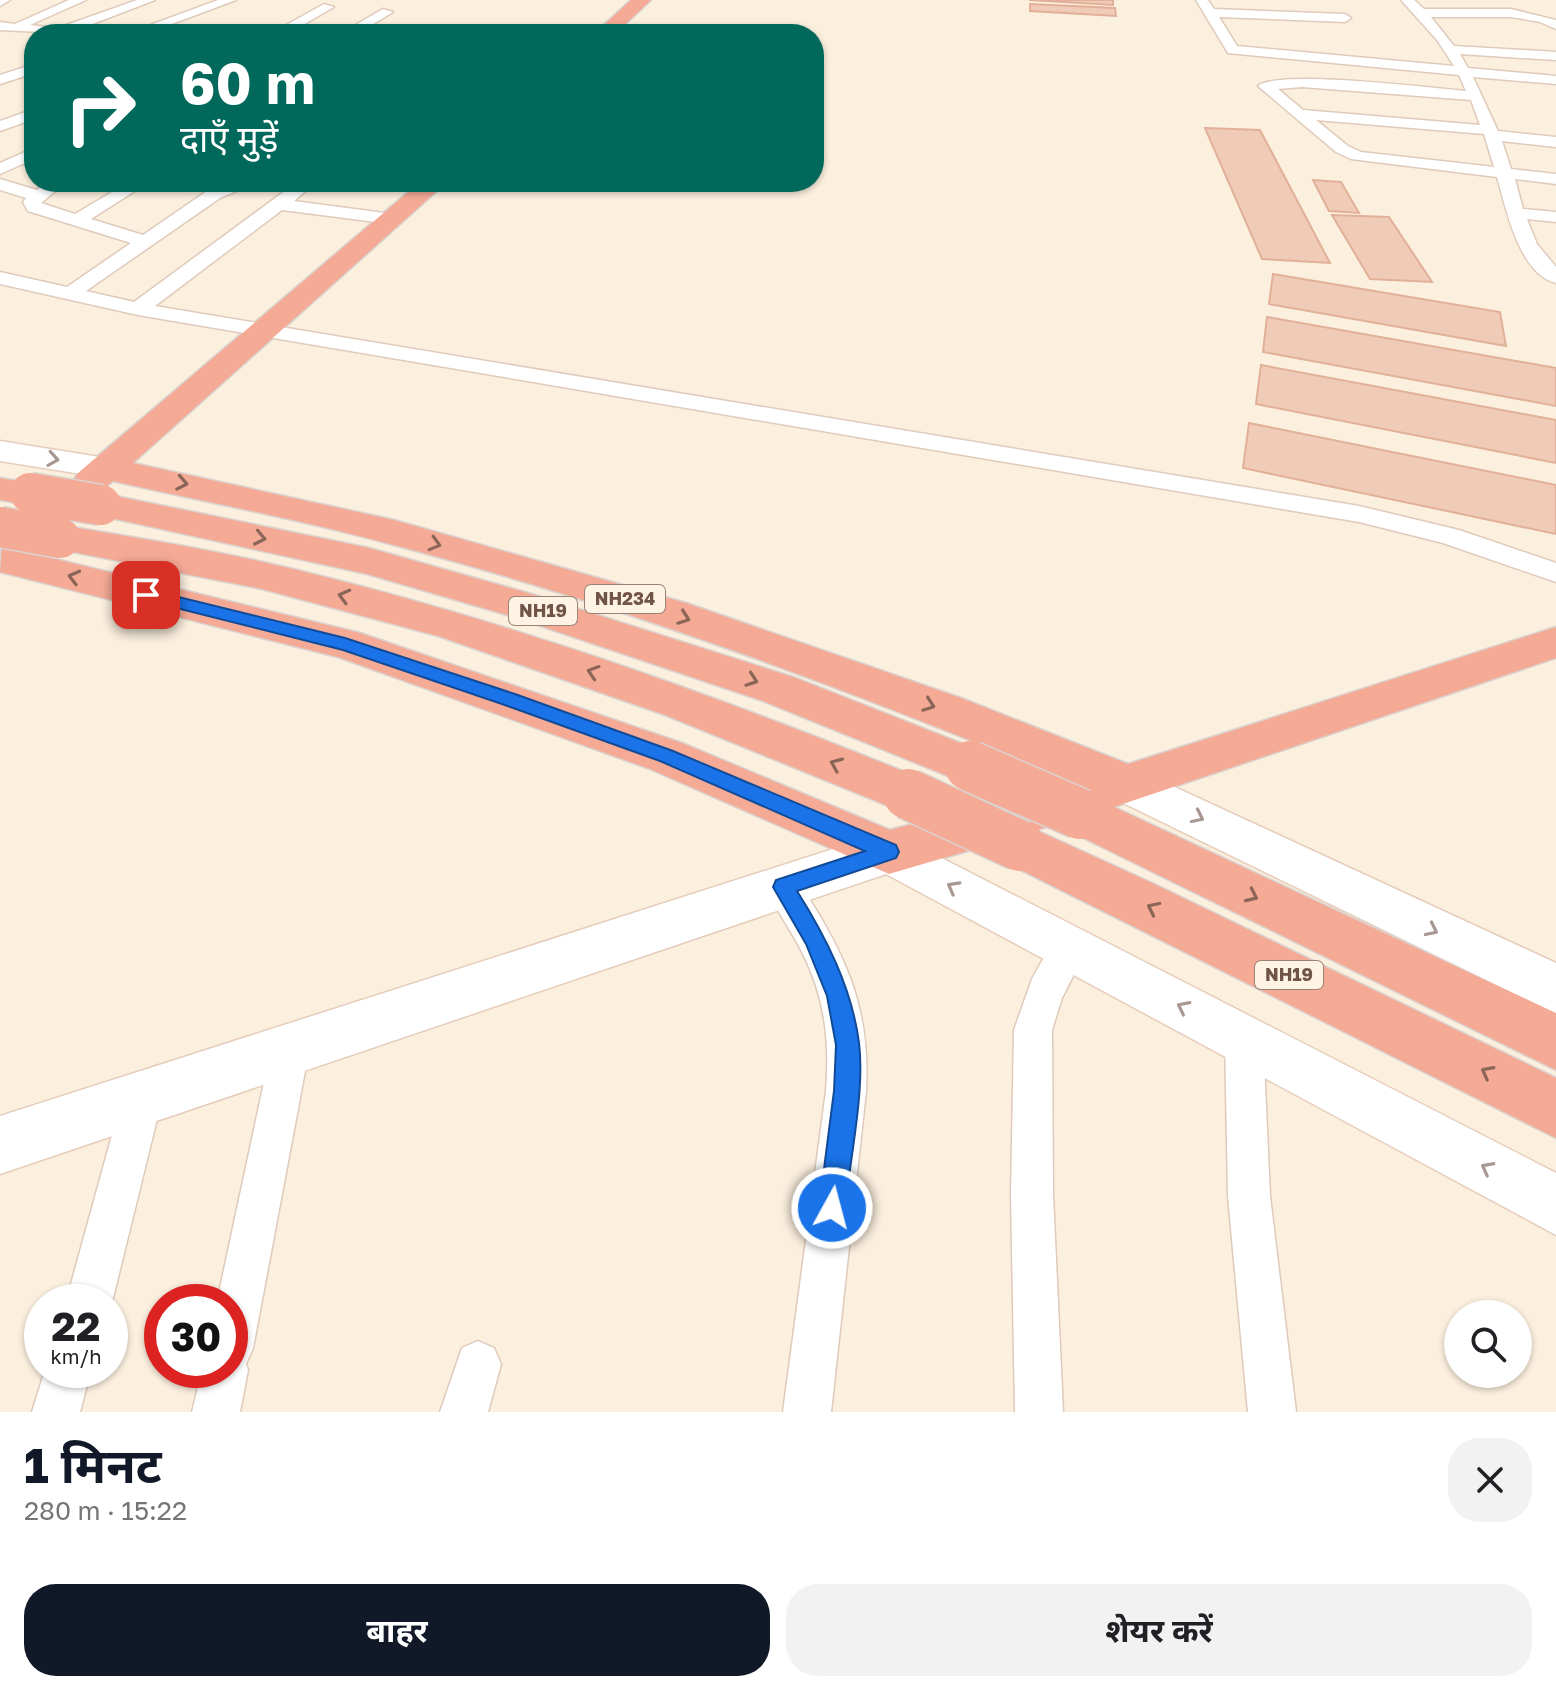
<!DOCTYPE html>
<html lang="hi">
<meta charset="utf-8">
<style>
body{margin:0;font-family:"Golos Text","Noto Sans Devanagari",sans-serif;background:#f2f2f2;color:#202124;height:100vh;display:flex;flex-direction:column;font-size:30px;white-space:nowrap}
*{box-sizing:border-box;margin:0}
p{font-size:26px;color:#757577}
.icon{flex:none;width:44px;height:44px;fill:none;stroke:currentColor;stroke-width:2;stroke-linecap:round;stroke-linejoin:round}
.map{position:relative;height:1412px;overflow:hidden}
.drawer{display:flex;flex-direction:column;background:#fff;flex:1}
.drawer>*{flex:none}
.hud{position:absolute;left:24px;top:24px;width:800px;height:168px;border-radius:32px;box-shadow:0 2px 6px #0004;background:#00695c;color:#fff;overflow:hidden}
.controls{position:absolute;left:1444px;top:1300px;display:grid;gap:16px}
.controls a{display:grid;place-items:center;width:88px;height:88px;border-radius:50%;background:#fff;box-shadow:0 2px 6px #0004;font-size:40px}
.speed{position:absolute;left:24px;top:1284px;display:flex;gap:16px;font-size:40px;font-weight:700;text-align:center}
.speed>*{display:grid;place-content:center;width:104px;height:104px;border-radius:50%;background:#fff;box-shadow:0 2px 6px #0004;line-height:1}
.speed small{font-size:20px;font-weight:400}
.speed .limit{border:12px solid #d22;background:#fff;color:#111}
.pin{position:absolute;display:grid;place-items:center;width:68px;height:68px;color:#fff;margin:-34px;border-radius:16px;box-shadow:0 4px 12px #0006}
.me{position:absolute;width:88px;margin:-44px;rotate:7deg;stroke-linejoin:round;filter:drop-shadow(0 0 6px #0008)}
.turn{display:flex;align-items:center;gap:28px;height:168px;padding:0 24px;font-size:36px}
.turn .icon{width:104px;height:104px;stroke-width:2.5}
.turn b{display:block;font-size:56px;line-height:68px}
.round{display:grid;place-items:center;flex:none;width:84px;height:84px;border-radius:32px;background:#f2f2f2}
.head{display:flex;align-items:center;justify-content:space-between;height:136px;padding:0 24px}
h1{font-size:48px;font-weight:700;line-height:60px;color:#111827}
.button{display:flex;gap:16px;margin-top:auto;padding:16px 24px}
.button a{flex:1;height:92px;border-radius:32px;background:#111827;color:#fff;font-size:32px;font-weight:700;line-height:92px;text-align:center}
.button a+a{background:#f2f2f2;color:#202124}
.map>svg:first-child{display:block}
.building{fill:#f0cbb7;stroke:#e2b098;stroke-width:2}
.lines{fill:none;stroke-linecap:round;stroke-linejoin:round}
.street-casing{stroke:#dfcabb;stroke-width:3}
.secondary-casing{stroke:#e6cdbb;stroke-width:3}
.highway-casing{stroke:#dad3cf;stroke-width:3}
.street{fill:#fff;fill-rule:evenodd}
.secondary{fill:#fff;fill-rule:evenodd}
.highway{fill:#f5aa96;fill-rule:evenodd}
.highway-bridge-far1-casing{stroke:#dad3cf;stroke-width:43;stroke-linecap:butt}
.highway-bridge-casing{stroke:#dad3cf;stroke-width:53;stroke-linecap:butt}
.highway-bridge-far1{stroke:#f5aa96;stroke-width:40}
.highway-bridge{stroke:#f5aa96;stroke-width:50}
.oneway{stroke:#a99891}
.oneway2{stroke:#8b6557}
.route{fill:#1a73e8;stroke:#114b97;stroke-width:2}
.labels{text-anchor:middle;stroke-width:7;stroke-linejoin:round;paint-order:stroke}
.shield{fill:#fff3e4;stroke:#9b8476;stroke-width:2}
.shield-label{font-size:18px;font-weight:bold;fill:#705447}
</style>
<div class="map">
<svg width="1556" height="1412" viewBox="0 0 1556 1412">
<rect width="100%" height="100%" fill="#fbefde"/>
<!-- building -->
<path class="building" d="M1029,0H1113V5Z
M1030,4L1115,8L1116,16L1030,11Z
M1205,128L1260,130L1330,263L1262,259Z
M1313,180L1341,182L1359,213L1329,211Z
M1332,215L1389,217L1432,282L1370,279Z
M1273,274L1500,312L1506,346L1269,304Z
M1267,317L1556,368V406L1263,352Z
M1261,365L1556,420V463L1256,404Z
M1249,423L1556,485V534L1243,468Z"/>
<g class="lines">
<defs>
<path id="street" d="M0,0H10L0,6Z
M69,0H86L30,25L58,28L137,0H155L77,30L83,34L0,30V22L15,24Z
M218,0H236L145,34H126Z
M1196,0H1208L1214,9L1345,14L1351,18L1345,22L1219,17L1237,46L1454,66L1437,40L1401,0H1414L1424,9H1511L1556,20V29L1540,22L1511,17H1431L1454,46L1556,52V60L1460,54L1468,68L1556,76V84L1473,77L1498,131L1556,137V147L1502,141L1511,169L1556,174V184L1515,179L1523,209L1556,212V222L1527,219L1537,244L1556,267V283C1519,274 1506,208 1497,177L1351,159L1336,152L1258,86C1278,69 1432,88 1466,91L1459,75L1228,53ZM1302,87L1471,100L1480,125L1303,110L1278,89ZM1316,120L1484,134L1494,167L1361,152L1348,146Z
M324,4L334,7L287,34H270Z
M383,9L393,12L357,34H340Z
M34,64V73L0,84V75Z
M34,109V119L0,131V121Z
M34,148V159L0,174V163Z
M0,179L37,190L47,182H66L41,203L75,214L129,182H149L91,219L143,235L207,191L208,188L199,182L225,185L258,182L220,198L86,291L134,302L297,182H316L294,201L392,214L401,219L392,224L282,210L155,306L1359,506L1459,530L1556,563V582L1443,543L1359,522L138,315L0,284V272L67,287L131,243L28,211L23,202L26,198L0,190Z
M783,872L795,876C842,949 871,1002 866,1091L831,1412H783L826,1091C830,1041 825,997 802,952C791,930 776,910 766,887L771,876Z
M1069,931L1082,936L1087,948L1062,998L1052,1030L1053,1194L1063,1412H1015L1011,1194L1014,1030L1032,979L1056,936Z
M1244,1019L1258,1025L1263,1038L1270,1196L1296,1412H1248L1228,1196L1225,1038L1230,1025Z
M290,1031L304,1036L309,1050L253,1348L246,1364L248,1370L240,1412H192L202,1370H230V1302H217L271,1050L276,1036Z
M142,1079L156,1085L162,1099L112,1302L110,1306V1302H66L122,1099L128,1085Z
M478,1341L494,1348L501,1364L488,1412H440L462,1348Z
M45,1370H91L80,1412H32Z"/>
<path id="secondary" d="M0,441L106,458L118,461L123,468L118,475L106,478L0,461Z
M1127,765L1556,963V1014L1111,797L1105,784L1111,771Z
M889,831L1556,1173V1235L886,874L0,1174V1116Z"/>
<path id="highway" d="M631,0H651L615,34H594Z
M420,182H447L133,463L394,520L686,603L961,698L1128,764L1556,627V658L1114,807L1556,1013V1070L1063,828L1060,823L1036,830L1152,883L1556,1078V1138L1003,861L995,846L998,842L889,874L650,769L338,657L0,572L2,546L360,633L682,743L890,830L1069,781C848,688 622,605 390,544C299,519 205,502 113,481C101,491 93,493 78,489L73,481L78,473Z
M0,478L43,485L48,493L43,501L30,505L0,500Z
M101,493L369,548L528,593L793,677L986,753L993,766L986,779L970,785L763,701L514,617L367,574L88,513L83,505L88,497Z
M60,525C138,538 216,550 293,569C509,621 718,696 925,780L932,794L925,808L908,814L665,715L438,636L262,589L47,547L41,538L47,529Z"/>
</defs>
<!-- street casing -->
<use href="#street" class="street-casing"/>
<!-- secondary casing -->
<use href="#secondary" class="secondary-casing"/>
<!-- highway casing -->
<use href="#highway" class="highway-casing"/>
<!-- street -->
<use href="#street" class="street"/>
<!-- secondary -->
<use href="#secondary" class="secondary"/>
<!-- highway -->
<use href="#highway" class="highway"/>
<defs>
<path id="highway-bridge-far1" d="M30,493L101,505
M0,527L60,538"/>
<path id="highway-bridge" d="M970,766L1080,814
M908,794L1020,846"/>
</defs>
<!-- highway-bridge-far1 casing -->
<use href="#highway-bridge-far1" class="highway-bridge-far1-casing"/>
<!-- highway-bridge casing -->
<use href="#highway-bridge" class="highway-bridge-casing"/>
<!-- highway-bridge-far1 -->
<use href="#highway-bridge-far1" class="highway-bridge-far1"/>
<!-- highway-bridge -->
<use href="#highway-bridge" class="highway-bridge"/>
</g>
<!-- one-way arrows -->
<defs><path id="oneway-chevron" d="M-2-3.5L2.5 0L-2 3.5" fill="none" stroke-width="1.6" stroke-linecap="round" stroke-linejoin="round" transform="scale(2)"/></defs>
<g class="oneway">
<use href="#oneway-chevron" transform="translate(53 459) rotate(9)"/>
<use href="#oneway-chevron" transform="translate(1198 817) rotate(26)"/>
<use href="#oneway-chevron" transform="translate(953 887) rotate(-151)"/>
<use href="#oneway-chevron" transform="translate(1432 930) rotate(26)"/>
<use href="#oneway-chevron" transform="translate(1183 1007) rotate(-153)"/>
<use href="#oneway-chevron" transform="translate(1487 1168) rotate(-152)"/>
</g>
<g class="oneway2">
<use href="#oneway-chevron" transform="translate(182 483) rotate(11)"/>
<use href="#oneway-chevron" transform="translate(260 538) rotate(12)"/>
<use href="#oneway-chevron" transform="translate(435 544) rotate(16)"/>
<use href="#oneway-chevron" transform="translate(74 577) rotate(-166)"/>
<use href="#oneway-chevron" transform="translate(344 596) rotate(-165)"/>
<use href="#oneway-chevron" transform="translate(684 618) rotate(20)"/>
<use href="#oneway-chevron" transform="translate(593 672) rotate(-162)"/>
<use href="#oneway-chevron" transform="translate(752 680) rotate(19)"/>
<use href="#oneway-chevron" transform="translate(929 705) rotate(20)"/>
<use href="#oneway-chevron" transform="translate(836 764) rotate(-157)"/>
<use href="#oneway-chevron" transform="translate(1252 896) rotate(25)"/>
<use href="#oneway-chevron" transform="translate(1153 908) rotate(-154)"/>
<use href="#oneway-chevron" transform="translate(1487 1072) rotate(-152)"/>
</g>
<!-- route -->
<path class="route" d="M146,589L345,638L515,694L673,751L896,845L899,852L896,858L797,891C826,937 852,988 859,1043C865,1090 850,1159 845,1208L841,1217L832,1221L823,1217L819,1208L834,1091L836,1045L827,996L806,944L773,887L776,880L865,851L660,761L502,704L343,650L141,599L138,595L141,591Z"/>
<g class="labels">
<!-- shield labels -->
<g class="shield">
<rect x="585" y="585" width="80" height="28" rx="6"/>
<rect x="509" y="597" width="68" height="28" rx="6"/>
<rect x="1255" y="961" width="68" height="28" rx="6"/>
</g>
<g class="shield-label">
<text x="625" y="605">NH234</text>
<text x="543" y="617">NH19</text>
<text x="1289" y="981">NH19</text>
</g>
</g>
</svg>
<div class="controls">
<a><svg class="icon" aria-label="search" viewBox="0 0 24 24"><circle cx="10" cy="10" r="6"/><path d="M15 15l6 6"/></svg></a>
</div>
<div class="speed"><div>22<small>km/h</small></div><div class="limit">30</div></div>
<div class="pin" style="left:146px;top:595px;background:#d93025"><svg class="icon" aria-label="arrive" viewBox="0 0 24 24"><path d="M6 21V4h12l-3 4 3 4H6"/></svg></div>
<svg class="me" style="left:832px;top:1208px" viewBox="-20 -20 40 40"><circle r="17" fill="#1a73e8" stroke="#fff" stroke-width="3"/><path d="M0-11L8 9 0 5-8 9z" fill="#fff"/></svg>
<div class="hud">
<div class="turn"><svg class="icon" aria-label="right" viewBox="0 0 24 24"><path d="M7 20v-9h11M14 6l5 5-5 5"/></svg><div><b>60 m</b>दाएँ मुड़ें</div></div>
</div>
</div>
<section class="drawer">
<div class="head"><div><h1>1 मिनट</h1><p>280 m · 15:22</p></div><a class="round"><svg class="icon" aria-label="close" viewBox="0 0 24 24"><path d="M6 6l12 12M18 6L6 18"/></svg></a></div>
<div class="button"><a>बाहर</a><a>शेयर करें</a></div>
</section>
